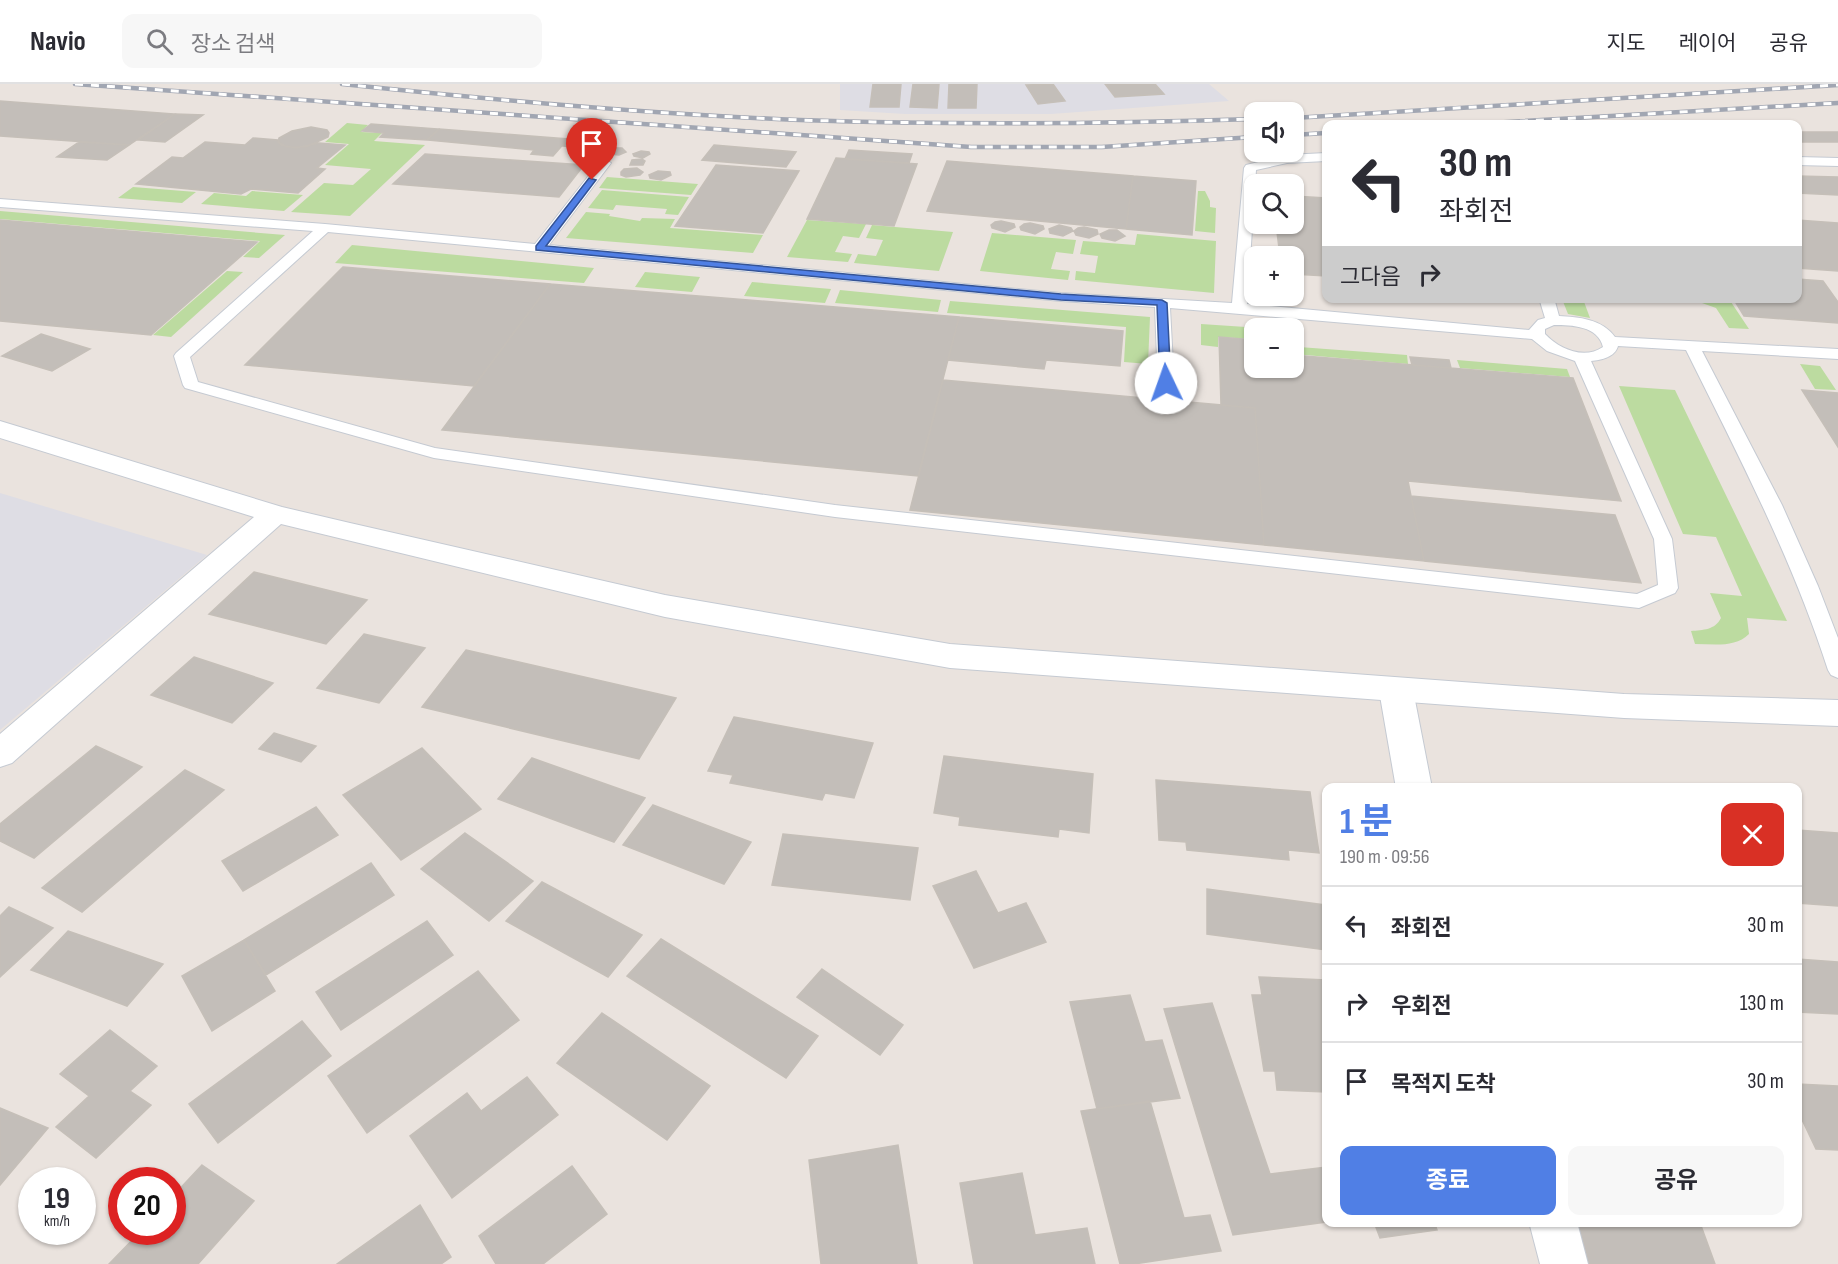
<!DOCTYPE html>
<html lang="ko">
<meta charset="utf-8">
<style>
body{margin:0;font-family:"Sofia Sans Condensed","Noto Sans KR",sans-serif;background:#f7f7f7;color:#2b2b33;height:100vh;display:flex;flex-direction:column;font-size:22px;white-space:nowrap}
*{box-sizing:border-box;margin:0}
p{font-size:20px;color:#7c7c81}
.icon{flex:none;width:33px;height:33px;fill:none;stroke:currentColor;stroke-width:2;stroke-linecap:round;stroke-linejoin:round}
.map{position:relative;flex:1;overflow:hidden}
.drawer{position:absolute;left:1322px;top:699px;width:480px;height:444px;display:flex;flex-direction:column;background:#fff;border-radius:12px;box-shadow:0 2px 4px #0004}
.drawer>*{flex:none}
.guide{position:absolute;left:1322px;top:36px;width:480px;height:183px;border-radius:12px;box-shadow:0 2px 4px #0004;background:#fff;color:#2b2b33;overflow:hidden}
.tools{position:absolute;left:1244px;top:18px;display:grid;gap:12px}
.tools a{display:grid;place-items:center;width:60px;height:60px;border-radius:12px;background:#fff;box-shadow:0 2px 4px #0004;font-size:30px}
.speed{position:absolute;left:18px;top:1083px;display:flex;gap:12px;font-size:30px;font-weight:700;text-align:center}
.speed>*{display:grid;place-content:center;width:78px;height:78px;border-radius:50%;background:#fff;box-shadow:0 2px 4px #0004;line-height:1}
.speed small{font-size:15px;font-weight:400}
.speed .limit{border:9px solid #d22;background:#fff;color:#111}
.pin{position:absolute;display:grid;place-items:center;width:51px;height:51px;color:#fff;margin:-62px -26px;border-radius:50% 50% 50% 0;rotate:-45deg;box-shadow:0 0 6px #0007}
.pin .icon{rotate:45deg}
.me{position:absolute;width:66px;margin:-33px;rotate:357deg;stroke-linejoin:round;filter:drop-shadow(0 0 4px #0008)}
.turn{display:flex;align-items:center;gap:21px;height:126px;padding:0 18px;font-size:27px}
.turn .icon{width:78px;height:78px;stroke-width:2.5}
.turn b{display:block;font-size:42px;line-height:51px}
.then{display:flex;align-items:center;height:57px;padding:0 18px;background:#0003;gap:12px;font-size:22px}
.round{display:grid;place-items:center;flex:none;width:63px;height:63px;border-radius:12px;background:#f7f7f7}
.headline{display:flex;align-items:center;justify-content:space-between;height:102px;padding:0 18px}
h1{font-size:36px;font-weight:700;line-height:45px;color:#507fe5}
.button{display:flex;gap:12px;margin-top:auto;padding:12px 18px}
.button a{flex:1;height:69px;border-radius:12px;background:#507fe5;color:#fff;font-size:24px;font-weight:700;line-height:69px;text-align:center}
.button a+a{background:#f7f7f7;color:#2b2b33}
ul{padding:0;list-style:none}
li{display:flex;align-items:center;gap:18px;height:78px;padding:0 18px;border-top:2px solid #e1e1e2}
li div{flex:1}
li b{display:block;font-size:22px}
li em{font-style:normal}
header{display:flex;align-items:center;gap:36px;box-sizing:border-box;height:84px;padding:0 30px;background:#fff;border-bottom:2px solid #e1e1e2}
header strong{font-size:28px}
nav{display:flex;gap:33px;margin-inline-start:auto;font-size:21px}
.search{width:420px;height:54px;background:#f7f7f7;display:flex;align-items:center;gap:15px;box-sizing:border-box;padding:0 21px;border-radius:12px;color:#7c7c81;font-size:22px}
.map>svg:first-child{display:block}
.industrial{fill:#dedde4}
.green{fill:#bcdba0}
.building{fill:#c3beb9;stroke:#c5bfb8;stroke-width:1.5}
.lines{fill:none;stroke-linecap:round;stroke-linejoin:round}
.lane-casing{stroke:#c5cad2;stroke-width:2}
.street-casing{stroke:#c5cad2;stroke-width:2}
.secondary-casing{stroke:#c5cad2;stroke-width:2}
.lane{fill:#fff;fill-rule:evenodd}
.street{fill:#fff;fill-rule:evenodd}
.secondary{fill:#fff;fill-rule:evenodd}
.rail-casing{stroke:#a1a6b2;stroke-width:4.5}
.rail{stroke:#fff;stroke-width:3;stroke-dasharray:8;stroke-linecap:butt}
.route{fill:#507fe5;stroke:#345395;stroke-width:1.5}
</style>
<header>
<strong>Navio</strong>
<div class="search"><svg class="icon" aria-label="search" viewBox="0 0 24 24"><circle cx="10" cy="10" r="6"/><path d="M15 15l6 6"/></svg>장소 검색</div>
<nav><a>지도</a><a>레이어</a><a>공유</a></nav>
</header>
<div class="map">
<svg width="1838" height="1180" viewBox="0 0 1838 1180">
<rect width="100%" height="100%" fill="#eae3de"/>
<!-- industrial -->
<path class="industrial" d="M840,0H1209L1229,17L1051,30H905L840,26Z
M0,409L207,471L0,646Z"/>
<!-- green -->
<path class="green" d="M347,39L368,41L361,48L382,49L374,57L425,61L350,132L291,128L324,99L353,101L371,85L325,81L349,60L325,58Z
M607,93L698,100L691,111L599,104Z
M133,103L196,108L182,119L118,114Z
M602,106L689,113L678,131L665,130L667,125L616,121L613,126L588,124Z
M252,107L303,111L284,127L201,120L214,109L246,112Z
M1198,107H1205L1210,117V123L1216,124L1215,149L1195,147Z
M0,127L285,151L259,174L243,173L260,157L0,135Z
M586,128L610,130L609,132L640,137L642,134L675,135L670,144L763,151L753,169L566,154Z
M807,136L866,140L859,154L843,152L835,168L852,170L848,178L787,173Z
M872,141L953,148L939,187L854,179L858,170L876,172L883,156L866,154Z
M992,149L1076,156L1073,170L1056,168L1051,185L1070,187L1068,196L980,187Z
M1137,150L1216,157L1214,209L1075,196L1076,187L1095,189L1098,172L1080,170L1083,157L1135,161Z
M352,161L594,184L584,199L335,179Z
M227,187L243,188L171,253L153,251Z
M645,188L700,193L692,208L635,203Z
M752,198L831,205L825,219L744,212Z
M840,206L941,216L938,228L835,219Z
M1562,215H1583L1590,234L1568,230Z
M1646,215H1729L1749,245L1729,244L1716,224L1702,219Z
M950,217L1150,233L1148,280L1124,278L1126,243L947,229Z
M1201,240L1261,244H1254V255L1218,253V263L1201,261Z
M1293,247H1297L1299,263L1407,271L1408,280L1294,270Z
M1457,276L1567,285L1570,293L1460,284Z
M1800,280L1820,282L1836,306L1815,305Z
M1619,302L1675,306L1787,537L1747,534L1749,550C1735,564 1714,560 1695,560L1691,547C1703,546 1715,546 1721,534L1710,509L1742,512L1716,453L1683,450Z"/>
<!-- building -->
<path class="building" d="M873,0H901L899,23H870Z
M913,0H939L937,24L910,23Z
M949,0H977L976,24H948Z
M1053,0L1065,17L1038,20L1026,1Z
M1105,0H1155L1164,10L1115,13Z
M0,17L175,30L129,61L0,52Z
M175,30L203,31L165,58L138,56Z
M371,40L439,45L427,56L380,53L384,49L362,47Z
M311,43L327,46L329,49L328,53L306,63H287L278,58L279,54L292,47Z
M439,45L568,55L553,72L531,70L534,66L427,56Z
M1797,48H1838V58H1797Z
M572,50L594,52L583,64L562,62Z
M593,53L609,54L602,63L585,61Z
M253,54L278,56L281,61L296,64L319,59L345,61L317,84L325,85L298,109L251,105L241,110L136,100L172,73L183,74L205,58L245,61Z
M79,58L129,61L107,76L57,73Z
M714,61L796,68L786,83L702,76Z
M591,63H597L601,66L593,69L584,68Z
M616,64H622L626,68L619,71L609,70V68Z
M849,66L912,70L909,79L845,75Z
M641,67L649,68L650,70L643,74L634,72L633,70Z
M425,70L584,81L559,113L393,100Z
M836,74L917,80L894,142L807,135Z
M642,75L645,77L643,81H630L632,76Z
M947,77L1133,92L1126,145L927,127Z
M716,81L799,87L763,149L675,142Z
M637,84L643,88L640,91L626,93L621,91V88L624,85Z
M658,87L670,88L671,91L661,96L650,94L649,91Z
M1133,92L1196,97L1192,151L1126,145Z
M1797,92L1838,93V111L1797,109Z
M1293,112L1326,114V192L1293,190V172H1280L1276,140H1293Z
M0,136L257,158L151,251L0,237Z
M1797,136L1838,139V187L1797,184Z
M1001,137L1014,140L1015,143L1005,148L992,144L991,141L995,138Z
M1030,139L1043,142L1044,145L1035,150L1021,146L1020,143L1024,140Z
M1059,141L1071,144L1073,147L1063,152L1050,149L1049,145Z
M1084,143L1097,146L1098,150L1089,154L1076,151L1074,147L1078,144Z
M1109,146H1117L1125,152L1115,157L1102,154L1100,150Z
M343,183L550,200L474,302L245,281Z
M1797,195L1823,197L1838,218V239L1744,232L1733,214H1797Z
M550,200L959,233L918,392L442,346Z
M959,233L1123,247L1120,282L1046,276L1044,285L948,276Z
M41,250L90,265L52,287L2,272Z
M1219,253L1254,256V284H1293V271L1573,294L1621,417L1408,397L1424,477L1264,461L1255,324L1221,321Z
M1410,273L1449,276L1451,284L1412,281Z
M943,296L1255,324L1264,461L910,426Z
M1802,306L1838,309V363Z
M1411,412L1615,431L1641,499L1424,477Z
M254,488L367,516L326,560L209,530Z
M364,550L425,564L379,619L317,604Z
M466,566L676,614L639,675L422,623Z
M194,573L273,599L232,639L151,611Z
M734,633L873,659L854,714L825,709L822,716L730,699L733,691L708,687Z
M274,649L316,662L301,678L259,665Z
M96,662L142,683L34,774L0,757V740Z
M422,664L481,725L401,776L343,711Z
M944,672L1093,690L1089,749L1059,745L1058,753L959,741L960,733L934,729Z
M532,674L645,714L614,758L498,715Z
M185,686L224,706L82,828L42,804Z
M1156,696L1310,708L1319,769L1288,766L1289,776L1187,766L1186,758L1159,756Z
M653,721L751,758L724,800L623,761Z
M316,723L338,751L243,807L222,777Z
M1797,746L1838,749V822L1797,819Z
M465,749L533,797L489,837L421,785Z
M783,750L918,764L910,816L772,801Z
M371,779L394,811L266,891L244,856Z
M976,787L998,829L1026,819L1046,858L974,884L933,802Z
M542,798L642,851L608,893L506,837Z
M1207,805L1325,821L1326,866L1207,850Z
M9,823L53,844L0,893V832Z
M427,837L453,871L341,946L316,908Z
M68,847L163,880L127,922L31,886Z
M661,855L818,952L786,994L627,892Z
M244,856L275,907L212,947L182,892Z
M1797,875L1838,878V930L1797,928Z
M822,885L903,941L880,971L797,913Z
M478,887L519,936L367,1049L328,992Z
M1259,893L1326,896V1008L1277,1006L1275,987H1264L1252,911H1262Z
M1130,911L1145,958L1162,956L1180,1014L1097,1025L1070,918Z
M1212,919L1270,1090L1326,1083V1138L1233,1151L1164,925Z
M602,929L710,1002L667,1056L557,979Z
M302,937L331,972L218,1059L189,1020Z
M110,946L157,982L130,1007L151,1021L96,1074L56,1043L89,1012L60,990Z
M527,993L558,1031L452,1114L410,1052L467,1009L481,1027Z
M1797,1000L1838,1002V1066L1816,1065L1797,1025Z
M1150,1017L1184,1134L1210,1131L1221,1167L1134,1180H1120L1081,1027Z
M0,1024L48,1044L0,1101Z
M898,1061L917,1180H821L809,1076Z
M202,1081L254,1117L198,1180H109L140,1148H172V1113Z
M572,1082L607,1130L543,1180H496L479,1152Z
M1022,1089L1035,1151L1087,1144L1095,1180H974L960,1099Z
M420,1121L451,1173L441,1180H337Z
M1374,1138H1434L1437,1146L1380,1154Z
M1575,1138L1700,1139L1715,1180H1587Z"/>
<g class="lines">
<defs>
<path id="lane" d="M1326,69V77L1287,79L1256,86L1247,220L1529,246L1538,236L1545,234L1539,214H1554L1559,232C1579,233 1602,235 1615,253L1838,265V275L1702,267L1782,421L1818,502L1838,554V594L1831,591L1828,586C1792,474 1738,371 1686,266L1618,262C1615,273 1602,276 1591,277L1672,455L1678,504L1675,509L1639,524L835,433L434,374L185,304L183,301L174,272L176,269L313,147L0,123V115L325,140L535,160L601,76L605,75L611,79L549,161L1061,209L1232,219L1244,84L1246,81L1287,71ZM328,148L1061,217L1155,223L1158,299L1166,304L1174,299L1170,224L1532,255L1547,267L1575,277L1654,455L1658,501L1637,510L835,421L435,364L198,298L190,273ZM1554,241C1572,241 1598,242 1603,263C1584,276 1559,265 1545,250V245Z
M1797,73L1838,74V82L1797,81Z"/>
<path id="street" d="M1396,594L1408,597L1413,606L1432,704H1396L1379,606L1384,597Z
M1529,1138H1577L1588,1180H1540Z"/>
<path id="secondary" d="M0,337L282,423L350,439L665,511L950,560L1624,610L1838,616V642L1624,634L950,584L665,533L281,440L12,679L0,683V650L254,433L0,354Z"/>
</defs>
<!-- lane casing -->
<use href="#lane" class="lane-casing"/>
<!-- street casing -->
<use href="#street" class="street-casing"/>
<!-- secondary casing -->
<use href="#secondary" class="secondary-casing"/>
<!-- lane -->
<use href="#lane" class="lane"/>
<!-- street -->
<use href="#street" class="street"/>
<!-- secondary -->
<use href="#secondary" class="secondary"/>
<defs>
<path id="rail" d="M75,0L971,63H1102L1254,53
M342,0C494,16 647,30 800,36C951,41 1102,40 1254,35
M1293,34L1838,1
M1472,40L1838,19
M1293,51L1326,49"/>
</defs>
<!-- rail casing -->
<use href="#rail" class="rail-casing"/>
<!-- rail -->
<use href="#rail" class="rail"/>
</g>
<!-- route -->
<path class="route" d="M589,94L596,96L546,162L1061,210L1162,216L1167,219L1171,299L1166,302L1160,299L1157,221L1061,216L536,166V162Z"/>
</svg>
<div class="tools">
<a><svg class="icon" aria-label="sound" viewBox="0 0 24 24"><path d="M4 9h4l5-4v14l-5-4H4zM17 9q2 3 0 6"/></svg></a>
<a><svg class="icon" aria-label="search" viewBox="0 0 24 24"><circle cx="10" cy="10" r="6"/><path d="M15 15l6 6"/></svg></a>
<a>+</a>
<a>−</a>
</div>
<div class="speed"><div>19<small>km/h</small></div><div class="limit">20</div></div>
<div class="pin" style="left:592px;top:96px;background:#d93025"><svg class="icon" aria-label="arrive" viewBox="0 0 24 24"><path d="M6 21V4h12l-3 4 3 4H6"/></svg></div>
<svg class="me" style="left:1166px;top:299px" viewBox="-20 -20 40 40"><circle r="19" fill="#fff"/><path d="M0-13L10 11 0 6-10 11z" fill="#507fe5"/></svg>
<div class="guide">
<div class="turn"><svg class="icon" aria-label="left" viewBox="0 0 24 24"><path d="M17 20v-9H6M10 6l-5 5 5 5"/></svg><div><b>30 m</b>좌회전</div></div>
<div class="then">그다음<svg class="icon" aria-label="right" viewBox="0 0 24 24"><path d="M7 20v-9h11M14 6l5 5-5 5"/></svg></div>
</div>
<section class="drawer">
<div class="headline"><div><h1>1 분</h1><p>190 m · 09:56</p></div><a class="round" style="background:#d93025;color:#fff"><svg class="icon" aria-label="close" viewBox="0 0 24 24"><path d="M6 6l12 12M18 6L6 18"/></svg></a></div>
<ul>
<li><svg class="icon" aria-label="left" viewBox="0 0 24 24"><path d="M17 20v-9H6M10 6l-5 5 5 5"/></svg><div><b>좌회전</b></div><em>30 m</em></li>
<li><svg class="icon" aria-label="right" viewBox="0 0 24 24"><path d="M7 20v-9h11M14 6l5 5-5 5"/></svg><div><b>우회전</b></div><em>130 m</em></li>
<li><svg class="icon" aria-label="arrive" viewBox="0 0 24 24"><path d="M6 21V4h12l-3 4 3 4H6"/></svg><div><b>목적지 도착</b></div><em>30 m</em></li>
</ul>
<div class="button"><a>종료</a><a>공유</a></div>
</section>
</div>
